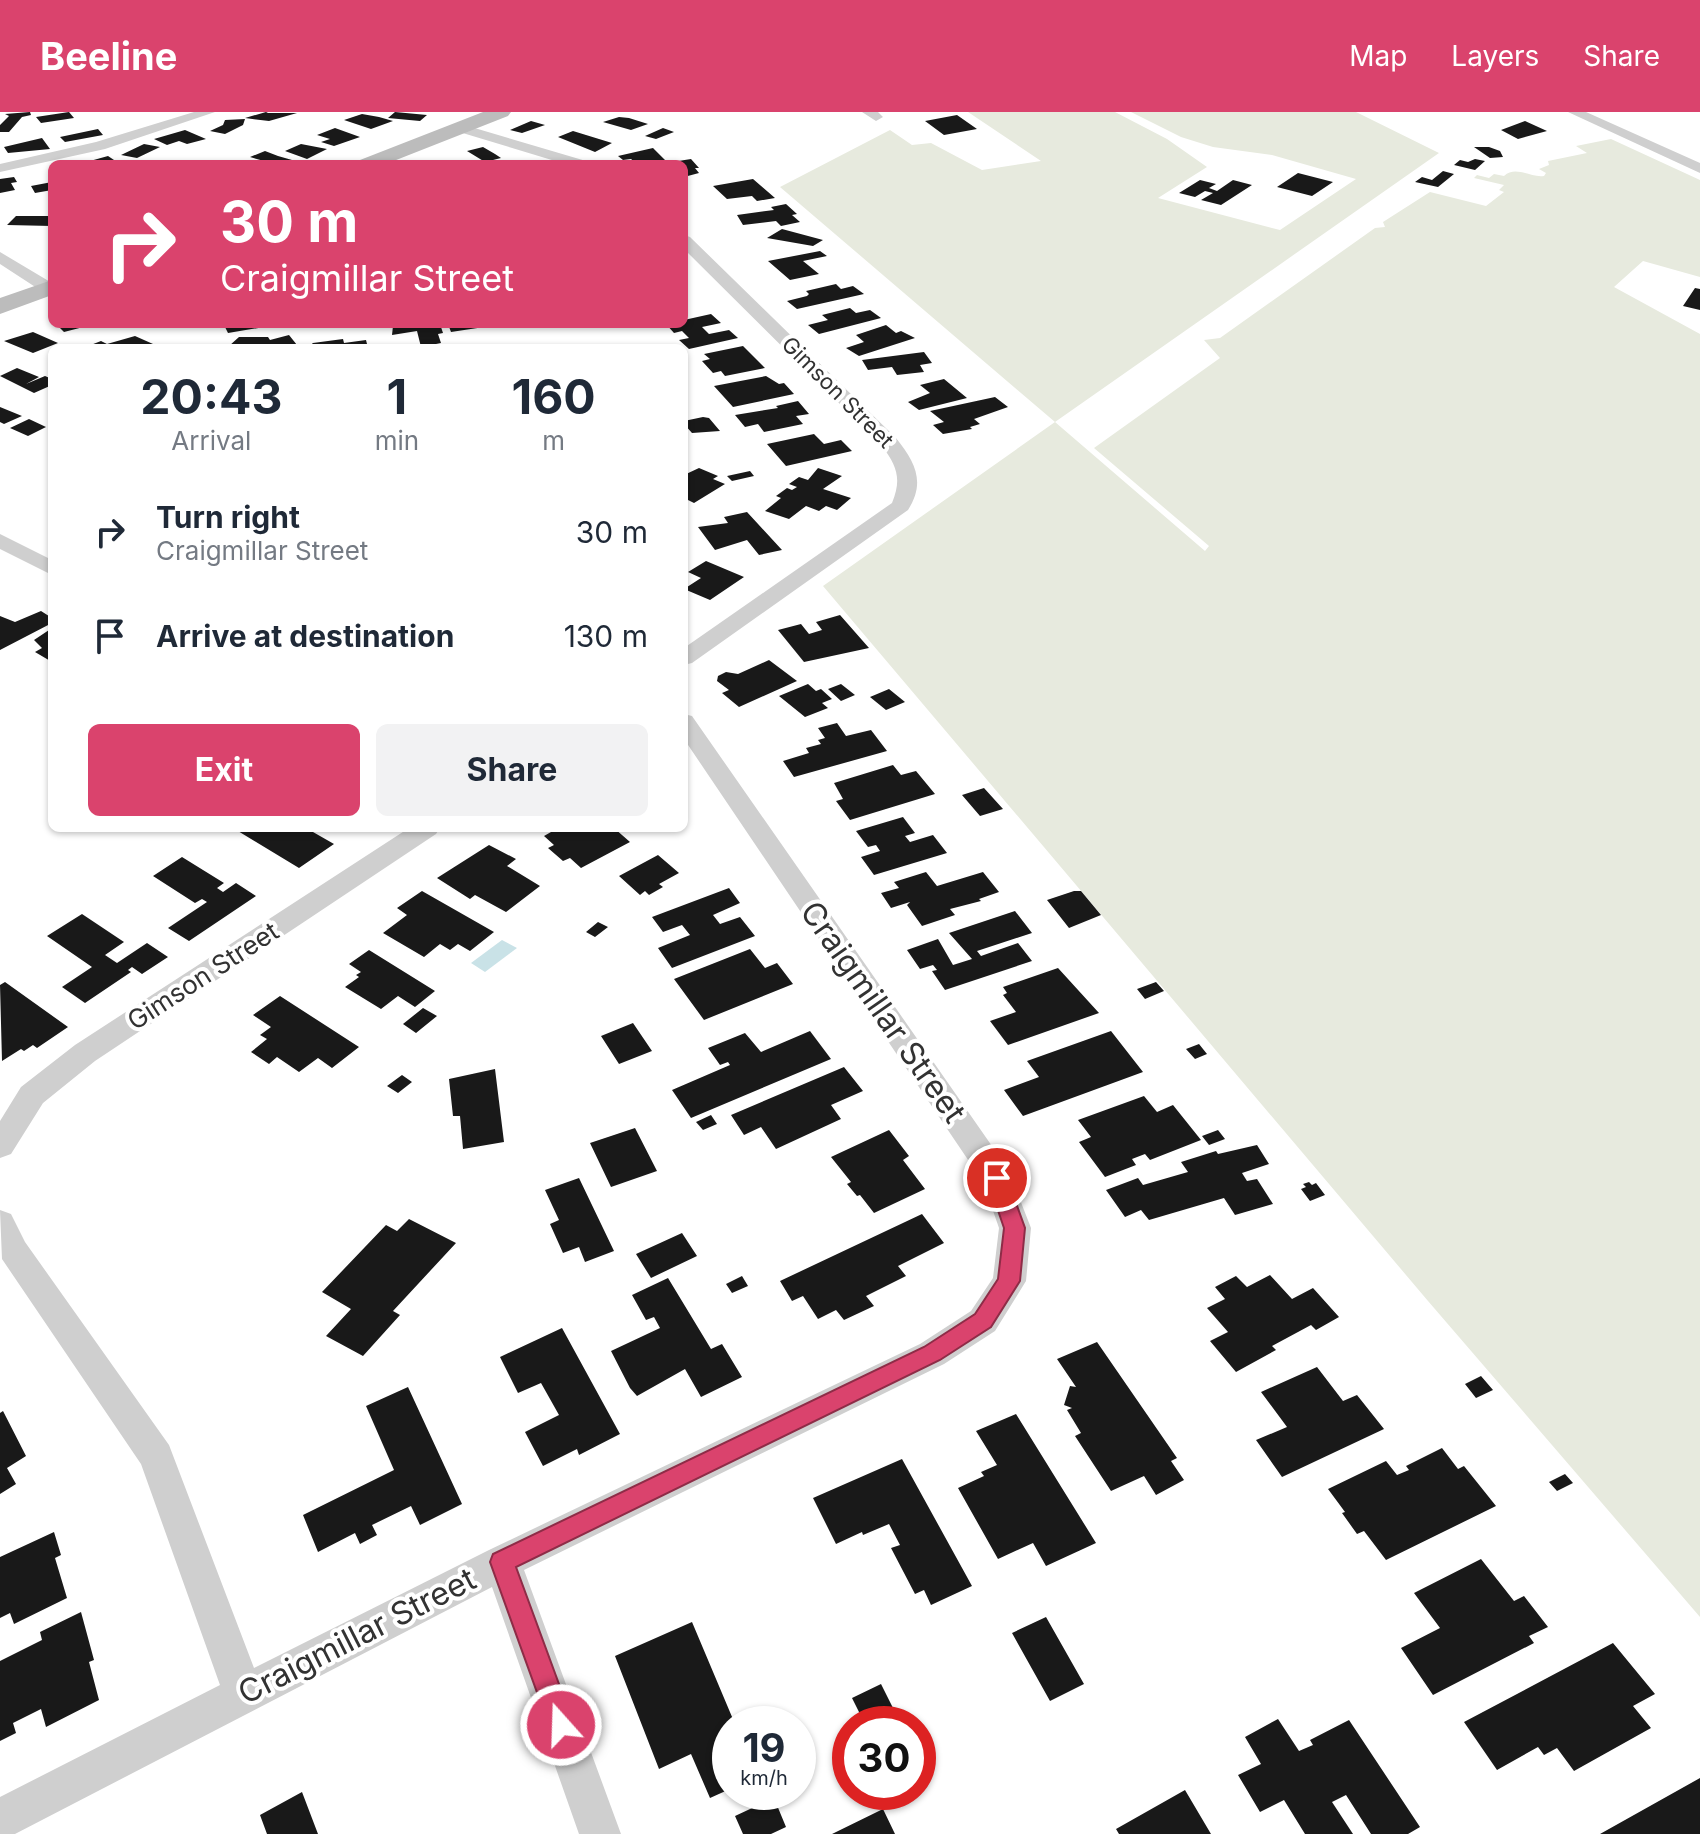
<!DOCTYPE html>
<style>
body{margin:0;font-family:Inter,sans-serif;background:#f2f2f3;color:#1f2937;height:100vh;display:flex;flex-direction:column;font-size:30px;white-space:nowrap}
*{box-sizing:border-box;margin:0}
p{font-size:26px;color:#747a83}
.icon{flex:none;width:44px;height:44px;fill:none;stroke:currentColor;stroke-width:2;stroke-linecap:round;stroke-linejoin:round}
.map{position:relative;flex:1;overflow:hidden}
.details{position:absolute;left:48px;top:232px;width:640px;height:488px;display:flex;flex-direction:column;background:#fff;border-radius:12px;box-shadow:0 2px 6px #0004}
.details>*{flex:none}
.hud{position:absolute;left:48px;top:48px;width:640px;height:168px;border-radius:12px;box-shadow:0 2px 6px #0004;background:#da436d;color:#fff;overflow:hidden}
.speed{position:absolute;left:712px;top:1594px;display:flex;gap:16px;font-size:40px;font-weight:700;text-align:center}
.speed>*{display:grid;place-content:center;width:104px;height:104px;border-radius:50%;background:#fff;box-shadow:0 2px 6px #0004;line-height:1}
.speed small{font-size:20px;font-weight:400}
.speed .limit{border:12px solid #d22;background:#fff;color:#111}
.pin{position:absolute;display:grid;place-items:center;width:68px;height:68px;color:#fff;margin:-34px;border:4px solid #fff;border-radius:50%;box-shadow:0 2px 8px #0007}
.me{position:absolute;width:88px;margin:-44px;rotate:340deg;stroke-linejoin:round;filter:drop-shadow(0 0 6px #0008)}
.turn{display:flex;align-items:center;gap:28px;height:168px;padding:0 40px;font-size:36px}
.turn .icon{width:104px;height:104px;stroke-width:2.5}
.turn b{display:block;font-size:56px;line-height:68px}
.eta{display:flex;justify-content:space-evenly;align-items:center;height:136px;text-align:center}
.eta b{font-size:48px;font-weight:700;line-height:56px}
.primary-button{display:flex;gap:16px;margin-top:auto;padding:16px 40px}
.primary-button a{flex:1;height:92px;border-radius:12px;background:#da436d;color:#fff;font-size:32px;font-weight:700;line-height:92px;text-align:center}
.primary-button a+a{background:#f2f2f3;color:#1f2937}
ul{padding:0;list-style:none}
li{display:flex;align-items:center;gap:24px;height:104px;padding:0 40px}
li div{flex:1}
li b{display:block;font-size:30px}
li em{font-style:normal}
header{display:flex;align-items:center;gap:48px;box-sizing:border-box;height:112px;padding:0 40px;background:#da436d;color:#fff}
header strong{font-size:38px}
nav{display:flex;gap:44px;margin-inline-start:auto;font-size:28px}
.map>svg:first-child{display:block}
.green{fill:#e7eade}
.water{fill:#c9e2e7}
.building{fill:#191919}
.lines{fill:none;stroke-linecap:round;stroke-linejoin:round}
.street{fill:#cfcfcf;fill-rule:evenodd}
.secondary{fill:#bcbcbc;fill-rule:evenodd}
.route{fill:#da436d;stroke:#8e2c47;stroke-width:2}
.labels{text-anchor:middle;stroke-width:8;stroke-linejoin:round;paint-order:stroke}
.far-street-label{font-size:22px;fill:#323232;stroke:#fff}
.street-label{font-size:26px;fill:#323232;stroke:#fff}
.near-street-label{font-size:32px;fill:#323232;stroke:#fff}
</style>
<header>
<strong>Beeline</strong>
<nav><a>Map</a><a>Layers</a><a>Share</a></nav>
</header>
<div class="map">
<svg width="1700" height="1722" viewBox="0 0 1700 1722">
<rect width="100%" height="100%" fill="#fff"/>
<!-- green -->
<path class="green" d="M968,0H1115L1167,27L1207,55L1158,86L1280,118L1356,67L1272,43L1213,35L1181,25L1131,0H1356L1439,41L1055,310L1205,439L1209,434L1094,336L1220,246L1204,228L1220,226L1375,116L1385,115L1383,110L1430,80L1486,94L1504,80L1499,78L1504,73L1474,66L1477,63L1489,66L1494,62L1504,64C1516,53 1530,66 1544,64L1546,61L1539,57L1549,53L1548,49L1587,41L1576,34L1611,27L1700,68V165L1643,149L1614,175L1700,222V1505L1428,1189L823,474L1055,310L780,75L890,18L912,33L931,31L982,58L1041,49Z"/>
<!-- water -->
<path class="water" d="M502,828L517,836L485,860L471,851Z"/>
<!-- building -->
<path class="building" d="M30,0L31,3L22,5L9,20H0V13L9,4L5,2Z
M69,0L74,6L41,11L36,5Z
M266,0L268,1H297L269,9L245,6Z
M395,0L427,3L420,9L388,6Z
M362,2L379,5L393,9L371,17L344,8Z
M957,3L977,17L944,23L925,9Z
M619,5L629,6L648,12L631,18L603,10Z
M245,7L243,13L225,22L210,19L223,13L225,8Z
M531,9L545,13L522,21L510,18Z
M1525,9L1547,19L1518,27L1501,18Z
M335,16L360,25L334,34L321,30L330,27L317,23Z
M663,16L674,20L656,27L645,24Z
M98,17L103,23L65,30L60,25Z
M185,18L206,27L187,32L179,29L167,33L154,27Z
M573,19L612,31L595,40L558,25Z
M42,26L50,37L8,41L4,35Z
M144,32L160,35L137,46L121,43Z
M301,32L327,37L307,47L285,39Z
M483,35L495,42L501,46L485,50L467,39Z
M1474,35H1489L1500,39L1503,45L1490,46Z
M653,36L666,49L637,52L631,47L623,48L618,44Z
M265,39L278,44L299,50L256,52L264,49L250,45Z
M108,44L120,52H96L90,49Z
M691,47L699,56H695L699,61L684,65V52L672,50Z
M1475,47L1485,49L1475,58L1454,53L1460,48L1468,50Z
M1443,59L1454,62L1438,75L1415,70L1422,65L1432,68Z
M1298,61L1333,70L1312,84L1277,75Z
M14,65L17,70L11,71L15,78L0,81V67Z
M753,67L775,86L757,89L752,84L727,87L713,74Z
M1200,68L1216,72L1209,76L1217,79L1233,68L1252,73L1221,93L1201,88L1213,81L1205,79L1195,85L1179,81Z
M52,70V78L35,81L31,74Z
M786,92L797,102L792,103L800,110L781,114L776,109L743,113L737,103L774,98L771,95Z
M16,104H52V114L7,113Z
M782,117L823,128L813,134L767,126Z
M820,139L827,144L803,149L819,162L790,168L768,149Z
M836,172L841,177L853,174L864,182L797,197L787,189L807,184L809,182L806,179Z
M1695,176L1700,177V198L1683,194Z
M850,196L856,201L870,198L881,206L819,222L808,213L828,208L822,203Z
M711,202L721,211L702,215L709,222L729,218L738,226L689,237L679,228L689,226L682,219L674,221L666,212H684V208Z
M56,212H91V213L64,220Z
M230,212H270V214L228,221L224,213Z
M406,212H440L443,221L438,222L441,231L421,235L417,219L392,223L393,214Z
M448,212H482L484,215L451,220Z
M886,213L896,221L901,219L915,226L859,244L846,236L864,230L856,223Z
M33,220L58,231L33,241L4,229Z
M289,223L297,233L282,236L229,234L239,225H268L270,228Z
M135,224L153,232L142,236H83L101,229L107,232Z
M343,227L344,231L366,228L368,236H307L313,231Z
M743,234L765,256L725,264L721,259L713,261L702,249L710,247L704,242Z
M924,240L932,251L920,253L924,260L897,263L892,255L868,258L862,248Z
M17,256L39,265L26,272L45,264L52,267V273L34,281L0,264Z
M766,264L779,272L784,271L794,282L733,295L714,274Z
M944,267L967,286L919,298L908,290L930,281L920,273Z
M995,285L1008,295L974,307L980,312L970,315L972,317L943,322L933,313L944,310L930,299Z
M798,289L809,302L796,304L803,312L764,320L758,312L745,315L735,303L778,296L776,294Z
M0,295L22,304L4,312L0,310Z
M703,305L709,306L720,319L692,321L684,312V309Z
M29,307L46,315L28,324L10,316Z
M814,322L824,332L841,328L852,339L786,354L767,332Z
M699,356L718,364L713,367L725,372L694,391L684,386V363Z
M818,356L842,364L823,377L851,386L837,398L826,394L819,399L806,394L789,407L765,399L781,386L776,384L787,376L792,378L797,375L789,372L799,365L808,368Z
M750,359L754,364L732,369L727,364Z
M747,400L782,438L759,443L747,428L715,438L698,415L728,411L724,405Z
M706,449L744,465L710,488L684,477L701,466L688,460Z
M41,499L52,506V511L0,538V504L15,510Z
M840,503L869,536L804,550L778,518L801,512L809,522L822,518L816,510Z
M52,516V550L35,540L42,536L34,528Z
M769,548L797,569L739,595L722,581L729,578L717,569L718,564L726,560L738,562Z
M808,572L816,579L821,577L832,587L822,591L828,596L805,605L779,584Z
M841,572L855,583L841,589L828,577Z
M889,577L905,590L886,598L870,585Z
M837,611L846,624L871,618L887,639L794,665L783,649L809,641L806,636L821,632L818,628L825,626L818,616Z
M893,653L901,663L916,659L935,682L850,708L836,689L843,687L834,671Z
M984,676L1003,697L980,704L962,683Z
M903,705L915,721L905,724L910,730L933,723L947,741L874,763L861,745L880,739L876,733L868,735L856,719Z
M233,716H306L334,732L299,756Z
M558,716H614L630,730L581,756L570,746L563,749L548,736L554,733L544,724Z
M489,733L516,747L507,754L540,774L506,800L475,783L470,787L437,766Z
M658,743L679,761L659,772L663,775L649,783L645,779L640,783L619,764Z
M182,745L224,771L217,776L223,780L236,771L256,784L189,829L168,816L207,790L202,787L195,791L153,764Z
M926,760L937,774L983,760L999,780L979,787L981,789L950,797L955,803L922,814L907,793L910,790L891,796L881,781L899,776L894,770Z
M729,776L740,791L713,803L720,812L740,805L755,824L672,856L658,836L690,823L682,813L663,820L652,805Z
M422,779L494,820L470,839L458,832L450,838L440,832L424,845L383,821L407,803L397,796Z
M1074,779H1081L1101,803L1069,816L1047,788Z
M1015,799L1032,821L977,839L981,844L1018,831L1032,849L945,878L932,859L937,858L933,853L920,857L907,838L938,827L953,853L972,847L949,821Z
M82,802L124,830L105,843L117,851L147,831L168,845L142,862L132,855L128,858L131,860L85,891L62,875L92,855L47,824Z
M598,810L608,815L595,825L586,820Z
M750,837L765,856L777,851L793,872L704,908L674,867Z
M369,838L435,879L415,895L398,884L381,897L345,875L359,865L356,863L361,860L349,852Z
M1058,856L1099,901L1008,933L990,909L1016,900L1003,883L1007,881L1003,875Z
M5,870L68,915L37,936L33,933L24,939L21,937L2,949L0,873Z
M1156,870L1164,879L1145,887L1137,877Z
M280,884L359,935L332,956L318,946L299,960L277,945L269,952L251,940L267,927L260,923L271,915L253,903Z
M423,896L437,904L416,921L403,912Z
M633,911L652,939L619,952L601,924Z
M810,919L831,947L691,1006L672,978L730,953L728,950L720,953L708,936L745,921L761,940Z
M1111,919L1143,960L1023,1004L1004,978L1039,965L1027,949Z
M1199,932L1207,942L1195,947L1186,937Z
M844,955L863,979L831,993L841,1007L776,1037L761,1015L744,1023L731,1003Z
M495,957L504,1030L463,1037L460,1004H463H453L449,967Z
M402,963L412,970L398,981L387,974Z
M1144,984L1157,1000L1173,993L1201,1028L1150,1048L1145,1042L1132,1047L1136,1053L1105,1065L1079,1030L1091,1025L1078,1008Z
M711,1003L717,1012L703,1018L696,1010Z
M635,1016L657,1059L611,1075L590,1031Z
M889,1018L909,1044L903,1048L925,1077L874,1101L860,1083L857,1084L847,1072L851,1070L831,1045Z
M1218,1018L1225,1027L1209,1033L1202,1024Z
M1257,1033L1269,1052L1242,1061L1247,1069L1257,1067L1273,1092L1235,1103L1224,1086L1149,1108L1141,1098L1125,1105L1106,1078L1138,1066L1143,1073L1188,1060L1181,1050L1216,1039L1218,1042Z
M579,1066L614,1139L585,1150L579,1135L563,1141L550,1112L559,1108L545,1078Z
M1309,1070L1312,1073L1316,1071L1325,1083L1310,1089L1301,1077L1306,1075L1303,1072Z
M922,1102L944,1131L898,1154L906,1164L866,1184L874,1194L844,1208L836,1198L818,1207L803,1184L792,1189L780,1169Z
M409,1107L456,1131L393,1199L400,1203L363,1244L326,1224L351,1197L322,1180L386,1113L397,1119Z
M682,1121L697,1144L651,1166L636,1142Z
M1270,1163L1292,1187L1313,1176L1339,1205L1316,1218L1311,1213L1272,1234L1276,1238L1236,1260L1210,1229L1228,1220L1207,1196L1225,1187L1215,1175L1236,1164L1247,1175Z
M742,1164L748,1174L732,1181L726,1172Z
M668,1166L711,1237L722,1232L742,1265L701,1285L685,1257L637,1284L630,1276L611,1239L660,1216L654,1205L646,1208L632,1183Z
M562,1216L620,1322L579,1343L577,1337L543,1354L525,1320L559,1303L541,1271L518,1281L500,1245Z
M1097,1230L1177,1346L1171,1349L1184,1368L1156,1383L1144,1364L1111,1379L1075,1324L1081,1321L1067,1298L1072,1296L1064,1293L1070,1274L1076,1275L1057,1247Z
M1317,1255L1343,1289L1357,1283L1384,1317L1282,1365L1256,1328L1287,1315L1261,1280Z
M1481,1264L1493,1278L1476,1286L1465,1272Z
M408,1275L462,1392L420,1413L411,1394L372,1413L377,1423L360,1432L355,1421L318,1440L303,1403L394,1358L366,1294Z
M3,1299L26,1344L7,1356L16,1372L0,1382V1301Z
M1016,1302L1096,1431L1046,1454L1033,1431L998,1447L958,1376L984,1364L981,1360L997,1353L976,1319Z
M1442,1336L1458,1357L1464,1354L1496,1394L1386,1448L1364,1419L1357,1422L1342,1401L1345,1400L1328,1377L1386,1349L1397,1363L1409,1358L1406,1354Z
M902,1347L972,1474L931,1493L924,1478L915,1482L891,1436L900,1433L889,1412L863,1423L862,1420L836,1432L813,1386Z
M1565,1362L1573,1371L1557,1379L1549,1370Z
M54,1420L61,1443L55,1446L67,1486L14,1512L10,1501L0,1506V1445Z
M1481,1447L1514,1489L1524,1484L1548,1515L1529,1524L1534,1531L1433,1583L1401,1536L1440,1516L1414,1481Z
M81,1500L94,1548L89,1550L99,1588L46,1615L41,1597L13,1611L16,1621L0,1629V1549L42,1528L40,1520Z
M1046,1505L1084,1572L1050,1589L1012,1521Z
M692,1510L735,1612H730V1677L710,1686L691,1642L659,1657L615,1544Z
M1613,1531L1655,1582L1633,1594L1651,1616L1574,1659L1557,1636L1544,1643L1538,1635L1497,1658L1464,1610Z
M881,1572L901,1612H865L852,1586Z
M1278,1607L1299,1639L1313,1633L1310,1628L1349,1608L1420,1715L1408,1722H1371L1346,1683L1332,1690L1353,1722H1305L1284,1688L1260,1700L1238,1663L1261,1652L1245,1625Z
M1700,1666V1722H1600Z
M1185,1678L1211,1722H1119L1116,1717Z
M302,1680L318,1722H267L260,1703Z
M774,1686L786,1715L771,1722H743L735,1704Z
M883,1697L895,1722H832Z"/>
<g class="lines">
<!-- street -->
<path class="street" d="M194,0H215L105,37L0,60V52L96,30Z
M862,0H878L883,5L876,9Z
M1568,0H1586L1700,51V61Z
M461,12L586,49L588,52H565L456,19L454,16Z
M684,123L690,125L896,326C915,350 926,370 908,398L692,551L684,553V536L892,391C902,367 897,354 882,334L684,137Z
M0,140L52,171V180H43L0,152Z
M0,422L52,448V463L0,437Z
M684,602L692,604L1008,1057L1031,1116L1026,1169L995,1219L944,1252L524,1458L621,1722H579L492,1475L15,1722H0V1685L220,1573L141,1352L2,1147L0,1098L11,1102L25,1130L169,1333L254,1556L489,1438L920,1232L971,1199L993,1166L999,1116L983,1070L684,627Z
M409,716H440L436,722L95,949L43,991L11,1042L0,1046V1009L21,975L75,933Z"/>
<!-- secondary -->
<path class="secondary" d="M483,0H511L508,4L386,52H356L360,48Z
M52,168V183L0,202V186Z"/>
</g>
<!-- route -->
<path class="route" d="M997,1058L1004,1061L1007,1066L1025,1116L1020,1169L991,1215L940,1248L516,1455L574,1613L570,1622L561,1626L552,1622L490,1450L493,1442L924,1235L975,1202L998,1167L1004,1116L987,1066L990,1061Z"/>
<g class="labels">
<!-- far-street labels -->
<g class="far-street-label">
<text transform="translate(838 280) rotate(45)" y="8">Gimson Street</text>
</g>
<!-- street labels -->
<g class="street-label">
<text transform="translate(203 864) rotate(-33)" y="9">Gimson Street</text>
</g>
<!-- near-street labels -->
<g class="near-street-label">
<text transform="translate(883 900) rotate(55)" y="11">Craigmillar Street</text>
<text transform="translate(357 1524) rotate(-27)" y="11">Craigmillar Street</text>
</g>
</g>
</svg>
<div class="speed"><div>19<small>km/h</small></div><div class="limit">30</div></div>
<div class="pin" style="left:997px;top:1066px;background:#d93025"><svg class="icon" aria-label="arrive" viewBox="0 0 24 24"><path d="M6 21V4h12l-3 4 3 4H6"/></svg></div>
<svg class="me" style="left:561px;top:1613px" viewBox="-20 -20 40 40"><circle r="17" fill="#da436d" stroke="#fff" stroke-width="3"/><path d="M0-11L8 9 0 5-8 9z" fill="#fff"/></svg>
<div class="hud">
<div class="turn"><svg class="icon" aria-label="right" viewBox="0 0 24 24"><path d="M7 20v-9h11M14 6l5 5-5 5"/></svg><div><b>30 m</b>Craigmillar Street</div></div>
</div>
<section class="details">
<div class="eta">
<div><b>20:43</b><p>Arrival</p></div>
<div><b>1</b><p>min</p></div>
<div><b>160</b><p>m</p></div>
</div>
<ul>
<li><svg class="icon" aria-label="right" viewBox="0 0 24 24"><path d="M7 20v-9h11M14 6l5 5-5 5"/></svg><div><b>Turn right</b><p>Craigmillar Street</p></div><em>30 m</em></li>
<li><svg class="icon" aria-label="arrive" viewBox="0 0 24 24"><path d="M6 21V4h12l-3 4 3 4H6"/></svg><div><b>Arrive at destination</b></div><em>130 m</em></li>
</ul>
<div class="primary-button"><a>Exit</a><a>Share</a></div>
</section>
</div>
